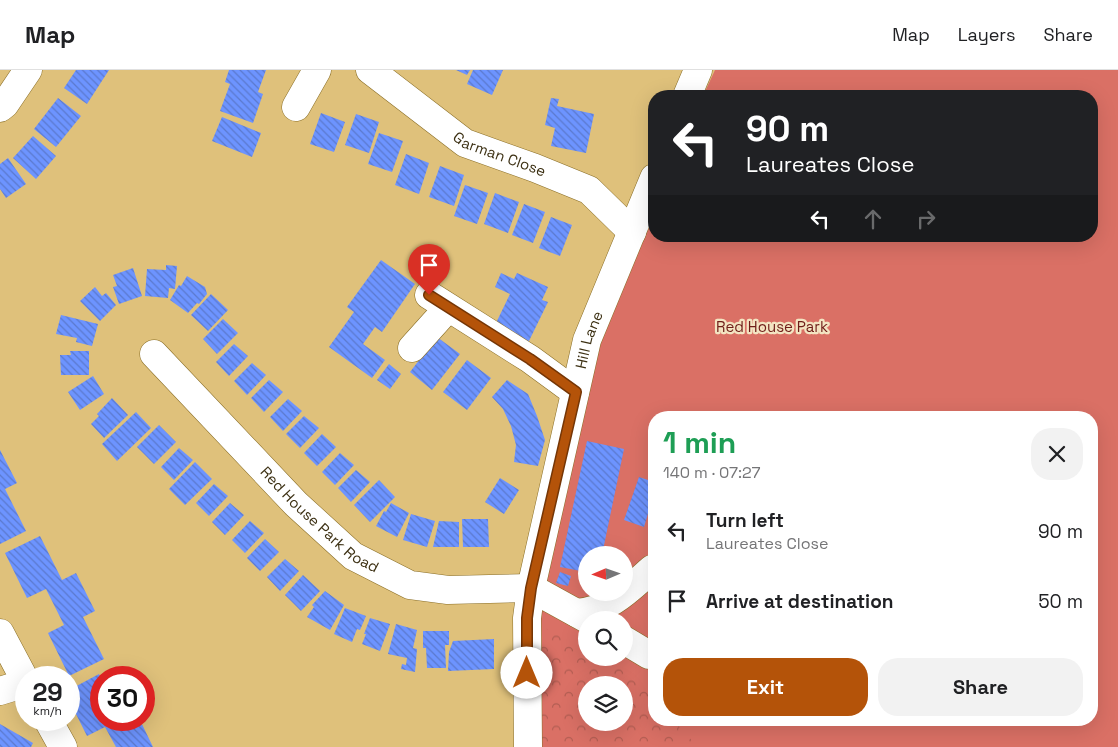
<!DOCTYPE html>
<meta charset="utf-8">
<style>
body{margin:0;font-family:"Space Grotesk",sans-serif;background:#f2f2f2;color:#202124;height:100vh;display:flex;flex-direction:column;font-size:19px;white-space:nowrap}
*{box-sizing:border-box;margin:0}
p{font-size:16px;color:#757577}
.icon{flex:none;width:28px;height:28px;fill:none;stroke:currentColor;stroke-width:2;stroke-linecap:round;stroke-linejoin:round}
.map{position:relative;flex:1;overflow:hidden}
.panel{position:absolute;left:648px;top:341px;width:450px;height:315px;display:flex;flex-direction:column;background:#fff;border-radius:20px;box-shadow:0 5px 20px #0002}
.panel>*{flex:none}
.banner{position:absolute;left:648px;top:20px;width:450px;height:152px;border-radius:20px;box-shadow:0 5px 20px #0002;background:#202124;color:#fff;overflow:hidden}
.needle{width:32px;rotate:268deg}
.buttons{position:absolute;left:578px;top:476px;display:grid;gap:10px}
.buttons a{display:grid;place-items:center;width:55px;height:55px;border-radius:50%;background:#fff;box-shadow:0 5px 20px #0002;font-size:25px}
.speed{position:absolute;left:15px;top:596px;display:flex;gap:10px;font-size:25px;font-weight:700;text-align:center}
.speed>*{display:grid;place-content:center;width:65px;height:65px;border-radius:50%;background:#fff;box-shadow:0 5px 20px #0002;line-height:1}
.speed small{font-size:12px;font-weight:400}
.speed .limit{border:8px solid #d22;background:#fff;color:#111}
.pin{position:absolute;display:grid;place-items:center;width:42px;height:42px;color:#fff;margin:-51px -21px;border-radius:50% 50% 50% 0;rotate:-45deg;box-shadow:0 0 5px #0007}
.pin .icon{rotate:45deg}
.me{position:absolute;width:55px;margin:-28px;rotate:0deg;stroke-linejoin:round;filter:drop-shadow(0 0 4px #0008)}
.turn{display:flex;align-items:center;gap:18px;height:105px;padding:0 15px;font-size:22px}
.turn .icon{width:65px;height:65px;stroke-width:2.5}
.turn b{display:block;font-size:35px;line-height:42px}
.lanes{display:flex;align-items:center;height:48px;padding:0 15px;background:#0003;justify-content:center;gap:25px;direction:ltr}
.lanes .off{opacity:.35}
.round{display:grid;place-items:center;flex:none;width:52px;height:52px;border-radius:20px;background:#f2f2f2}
.overview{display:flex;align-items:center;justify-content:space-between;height:85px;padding:0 15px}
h1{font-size:30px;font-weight:600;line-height:38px;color:#1e9e55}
.button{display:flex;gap:10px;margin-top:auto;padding:10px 15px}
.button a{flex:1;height:58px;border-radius:20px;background:#b45309;color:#fff;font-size:20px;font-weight:600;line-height:58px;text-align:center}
.button a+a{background:#f2f2f2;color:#202124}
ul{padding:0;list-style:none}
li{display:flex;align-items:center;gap:15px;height:70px;padding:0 15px}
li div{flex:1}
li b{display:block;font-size:19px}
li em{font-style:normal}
header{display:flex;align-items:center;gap:30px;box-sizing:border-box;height:70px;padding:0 25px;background:#fff;border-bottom:1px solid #e0e0e0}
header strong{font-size:24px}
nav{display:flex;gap:28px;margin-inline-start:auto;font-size:18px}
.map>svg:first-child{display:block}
.green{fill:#da7065;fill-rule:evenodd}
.forest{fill:url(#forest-crowns);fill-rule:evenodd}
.building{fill:url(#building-back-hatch)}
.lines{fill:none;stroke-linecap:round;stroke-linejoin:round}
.minor-casing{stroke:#8a6e26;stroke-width:29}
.minor{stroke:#fff;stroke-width:28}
.route-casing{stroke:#753606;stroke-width:12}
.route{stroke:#b45309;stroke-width:9}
.labels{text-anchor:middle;stroke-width:4.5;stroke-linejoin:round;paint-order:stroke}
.street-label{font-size:15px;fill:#3d3114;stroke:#f3e4c2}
.park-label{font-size:15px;fill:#6f1d19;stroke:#f3e4c2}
</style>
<header>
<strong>Map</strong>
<nav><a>Map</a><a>Layers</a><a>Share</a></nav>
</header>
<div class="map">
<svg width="1118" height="677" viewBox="0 0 1118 677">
<defs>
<pattern id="forest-crowns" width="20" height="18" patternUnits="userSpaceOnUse" patternTransform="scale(1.25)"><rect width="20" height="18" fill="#da7065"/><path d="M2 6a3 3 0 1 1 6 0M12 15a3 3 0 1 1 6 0" fill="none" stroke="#b25d52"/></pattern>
<pattern id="building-back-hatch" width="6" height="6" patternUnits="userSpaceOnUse" patternTransform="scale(1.25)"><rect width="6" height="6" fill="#6d94ff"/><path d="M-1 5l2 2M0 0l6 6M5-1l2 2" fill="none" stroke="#5b79cd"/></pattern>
</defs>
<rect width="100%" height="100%" fill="#dfc17b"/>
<!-- green -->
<path class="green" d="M715,0H1118V677H537V534L594,274L654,141V166H1091V26H703ZM654,348H1091V650H654ZM586,485H624V522H586ZM586,550H624V588H586ZM586,615H624V652H586Z"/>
<!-- forest -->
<path class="forest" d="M537,555L586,574V588H616L654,629V650H673L698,677H537ZM586,615H624V652H586Z"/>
<!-- building -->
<path class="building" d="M76,0H109L87,34L64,18Z
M229,0H266L258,22L263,24L253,53L220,41L230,14L225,12Z
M456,0H470L467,5Z
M473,0H503L492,25L467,14Z
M58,28L81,46L56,77L34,59Z
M551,28L559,29L557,36L594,44L586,83L551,76L555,58L545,55Z
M321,43L345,52L334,82L310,74Z
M356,44L379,52L369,83L345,75Z
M222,47L261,63L252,87L212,71Z
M379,63L403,71L392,102L368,94Z
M33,66L56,86L36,109L13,88Z
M406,84L429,93L419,124L395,115Z
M8,88L26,114L6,128L0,119V94Z
M440,96L464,105L454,136L429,127Z
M465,115L488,123L477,154L454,146Z
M495,123L519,132L508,163L484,154Z
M524,134L545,142L533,173L512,165Z
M551,147L572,155L560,186L539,178Z
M381,190L415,214L382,262L375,257L363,274L385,290L372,308L329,277L354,242L347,237Z
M166,195L177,196L175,219L169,218L168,228L145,226L147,199L166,200Z
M133,198L142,226L119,234L113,217L117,216L113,205Z
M501,203L514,209L517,203L548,217L542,230L548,232L528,273L508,264L510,260L496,253L510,224L495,217Z
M187,206L205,217L207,224L199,234L197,233L188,243L170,230L179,215L181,216Z
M95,217L102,226L106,223L116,235L100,251L80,231Z
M211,224L228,240L208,261L191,245Z
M61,245L98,254L92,276L76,272L77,268L56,264Z
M223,249L238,263L217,284L203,269Z
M437,267L460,284L432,320L410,302Z
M234,274L248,286L229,306L216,292Z
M70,281H89V305H61L60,285H71Z
M467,290L491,308L467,340L443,322Z
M252,293L266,305L247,325L234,311Z
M389,294L401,304L390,319L377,310Z
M93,306L104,324L80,340L68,322Z
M269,310L283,322L264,342L251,328Z
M507,310L528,324L537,346L545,370L538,396L514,392L516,375L511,356L503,339L492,327Z
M112,328L128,345L104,368L91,354L99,346L97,344Z
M288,329L302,341L283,361L270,347Z
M136,342L151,358L117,391L102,374Z
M304,346L319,358L300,378L286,364Z
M159,355L176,372L154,394L137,377Z
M322,364L336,377L317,396L304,383Z
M587,371L624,379L602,485H586V502L560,497Z
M179,378L193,390L174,410L161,397Z
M0,380L17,413L5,419L26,461L0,474Z
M340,383L354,395L335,415L322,402Z
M195,392L212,409L185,435L169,419Z
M356,400L370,412L351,432L338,418Z
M639,407L654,412V438L650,437L644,457L624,450Z
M500,408L519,420L504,444L485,432Z
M379,410L395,427L370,452L354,435Z
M214,414L228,426L209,446L196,433Z
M230,433L244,445L225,465L212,452Z
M391,433L409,443L397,467L376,456L384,441L386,442Z
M411,444L435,451L427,477L403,470Z
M462,449H488L489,477H463Z
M250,451L264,463L245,483L232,470Z
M439,451L459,452V477H433Z
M40,466L62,510L76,503L95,541L83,547L104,589L69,606L48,563L64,555L46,519L27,528L5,483Z
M265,469L279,482L260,501L247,488Z
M285,489L299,501L280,521L267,507Z
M560,502L571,506L568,516L556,513Z
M303,505L320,521L301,541L285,525Z
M325,521L344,535L330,560L307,547L314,537L312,535Z
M345,538L366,546L360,560L357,559L352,572L334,564Z
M370,548L390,554L380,581L362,574L366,564H364Z
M396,554L417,560L413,578L417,579L415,602L401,599L402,594L406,595L407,588L388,584Z
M423,561H449V575H445L446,598H427L426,578H423Z
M494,569V599L448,601L449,582L453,571Z
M99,604L101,608V650H140L153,677H116L105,657L87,666L69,630V620Z
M0,654L33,673L31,677H0Z"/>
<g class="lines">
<defs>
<g id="minor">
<path id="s1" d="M370,0L465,73L535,98L589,120L632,162"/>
<path d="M687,26L698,0"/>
<path d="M296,37L317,0"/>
<path d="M0,38L5,34L28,0"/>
<path d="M429,225L530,289L575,322"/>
<path d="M412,278L448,238"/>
<path id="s2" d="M154,284L296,434L353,486L410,515L448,520L531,518L589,550"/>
<path d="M577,543C610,540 628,520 652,499"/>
<path d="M0,563L26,612"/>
<path d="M624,570L649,585"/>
<path d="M0,621L26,613"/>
<path d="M48,650L63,677"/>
<path id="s3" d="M528,677L527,548L531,518L587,270L654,108"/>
</g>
</defs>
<!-- minor casing -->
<use href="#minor" class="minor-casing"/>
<!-- minor -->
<use href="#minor" class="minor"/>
</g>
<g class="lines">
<defs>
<path id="route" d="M429,225L530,289L576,322L531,518L527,548V603"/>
</defs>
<!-- route casing -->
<use href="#route" class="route-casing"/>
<!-- route -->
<use href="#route" class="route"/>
</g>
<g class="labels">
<!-- street labels -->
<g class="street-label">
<text dy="5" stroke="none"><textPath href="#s1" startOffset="156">Garman Close</textPath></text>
<text dy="5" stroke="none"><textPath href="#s3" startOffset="414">Hill Lane</textPath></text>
<text dy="5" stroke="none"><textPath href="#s2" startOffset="235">Red House Park Road</textPath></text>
</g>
<!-- park labels -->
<g class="park-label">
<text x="772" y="262">Red House Park</text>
</g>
</g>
</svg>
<div class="buttons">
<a><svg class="needle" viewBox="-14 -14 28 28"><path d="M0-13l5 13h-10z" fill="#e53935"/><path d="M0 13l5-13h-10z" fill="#757577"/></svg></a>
<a><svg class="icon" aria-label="search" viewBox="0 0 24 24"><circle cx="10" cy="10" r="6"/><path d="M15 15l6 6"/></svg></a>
<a><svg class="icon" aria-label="layers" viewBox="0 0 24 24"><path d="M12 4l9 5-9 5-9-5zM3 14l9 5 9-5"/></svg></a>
</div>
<div class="speed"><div>29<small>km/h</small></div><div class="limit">30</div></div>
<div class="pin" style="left:429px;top:225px;background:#d93025"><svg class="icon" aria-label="arrive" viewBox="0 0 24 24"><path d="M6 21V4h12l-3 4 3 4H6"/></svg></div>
<svg class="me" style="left:527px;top:603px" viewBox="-20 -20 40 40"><circle r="19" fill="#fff"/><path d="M0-13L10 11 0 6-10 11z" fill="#b45309"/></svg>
<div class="banner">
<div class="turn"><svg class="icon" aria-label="left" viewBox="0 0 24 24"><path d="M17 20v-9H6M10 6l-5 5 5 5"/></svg><div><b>90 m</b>Laureates Close</div></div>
<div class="lanes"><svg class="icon" aria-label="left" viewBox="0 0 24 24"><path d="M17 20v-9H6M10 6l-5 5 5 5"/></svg><svg class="icon off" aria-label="ahead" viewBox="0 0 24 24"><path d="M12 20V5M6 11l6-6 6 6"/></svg><svg class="icon off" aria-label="right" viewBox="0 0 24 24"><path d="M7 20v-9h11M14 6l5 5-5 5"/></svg></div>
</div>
<section class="panel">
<div class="overview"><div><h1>1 min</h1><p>140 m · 07:27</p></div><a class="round"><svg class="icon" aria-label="close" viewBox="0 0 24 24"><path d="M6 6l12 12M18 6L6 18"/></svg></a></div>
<ul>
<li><svg class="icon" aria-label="left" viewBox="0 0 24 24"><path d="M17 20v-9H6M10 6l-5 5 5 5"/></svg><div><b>Turn left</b><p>Laureates Close</p></div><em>90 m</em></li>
<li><svg class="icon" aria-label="arrive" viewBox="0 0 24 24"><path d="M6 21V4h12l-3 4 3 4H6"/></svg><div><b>Arrive at destination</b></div><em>50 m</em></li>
</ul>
<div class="button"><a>Exit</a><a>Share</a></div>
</section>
</div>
